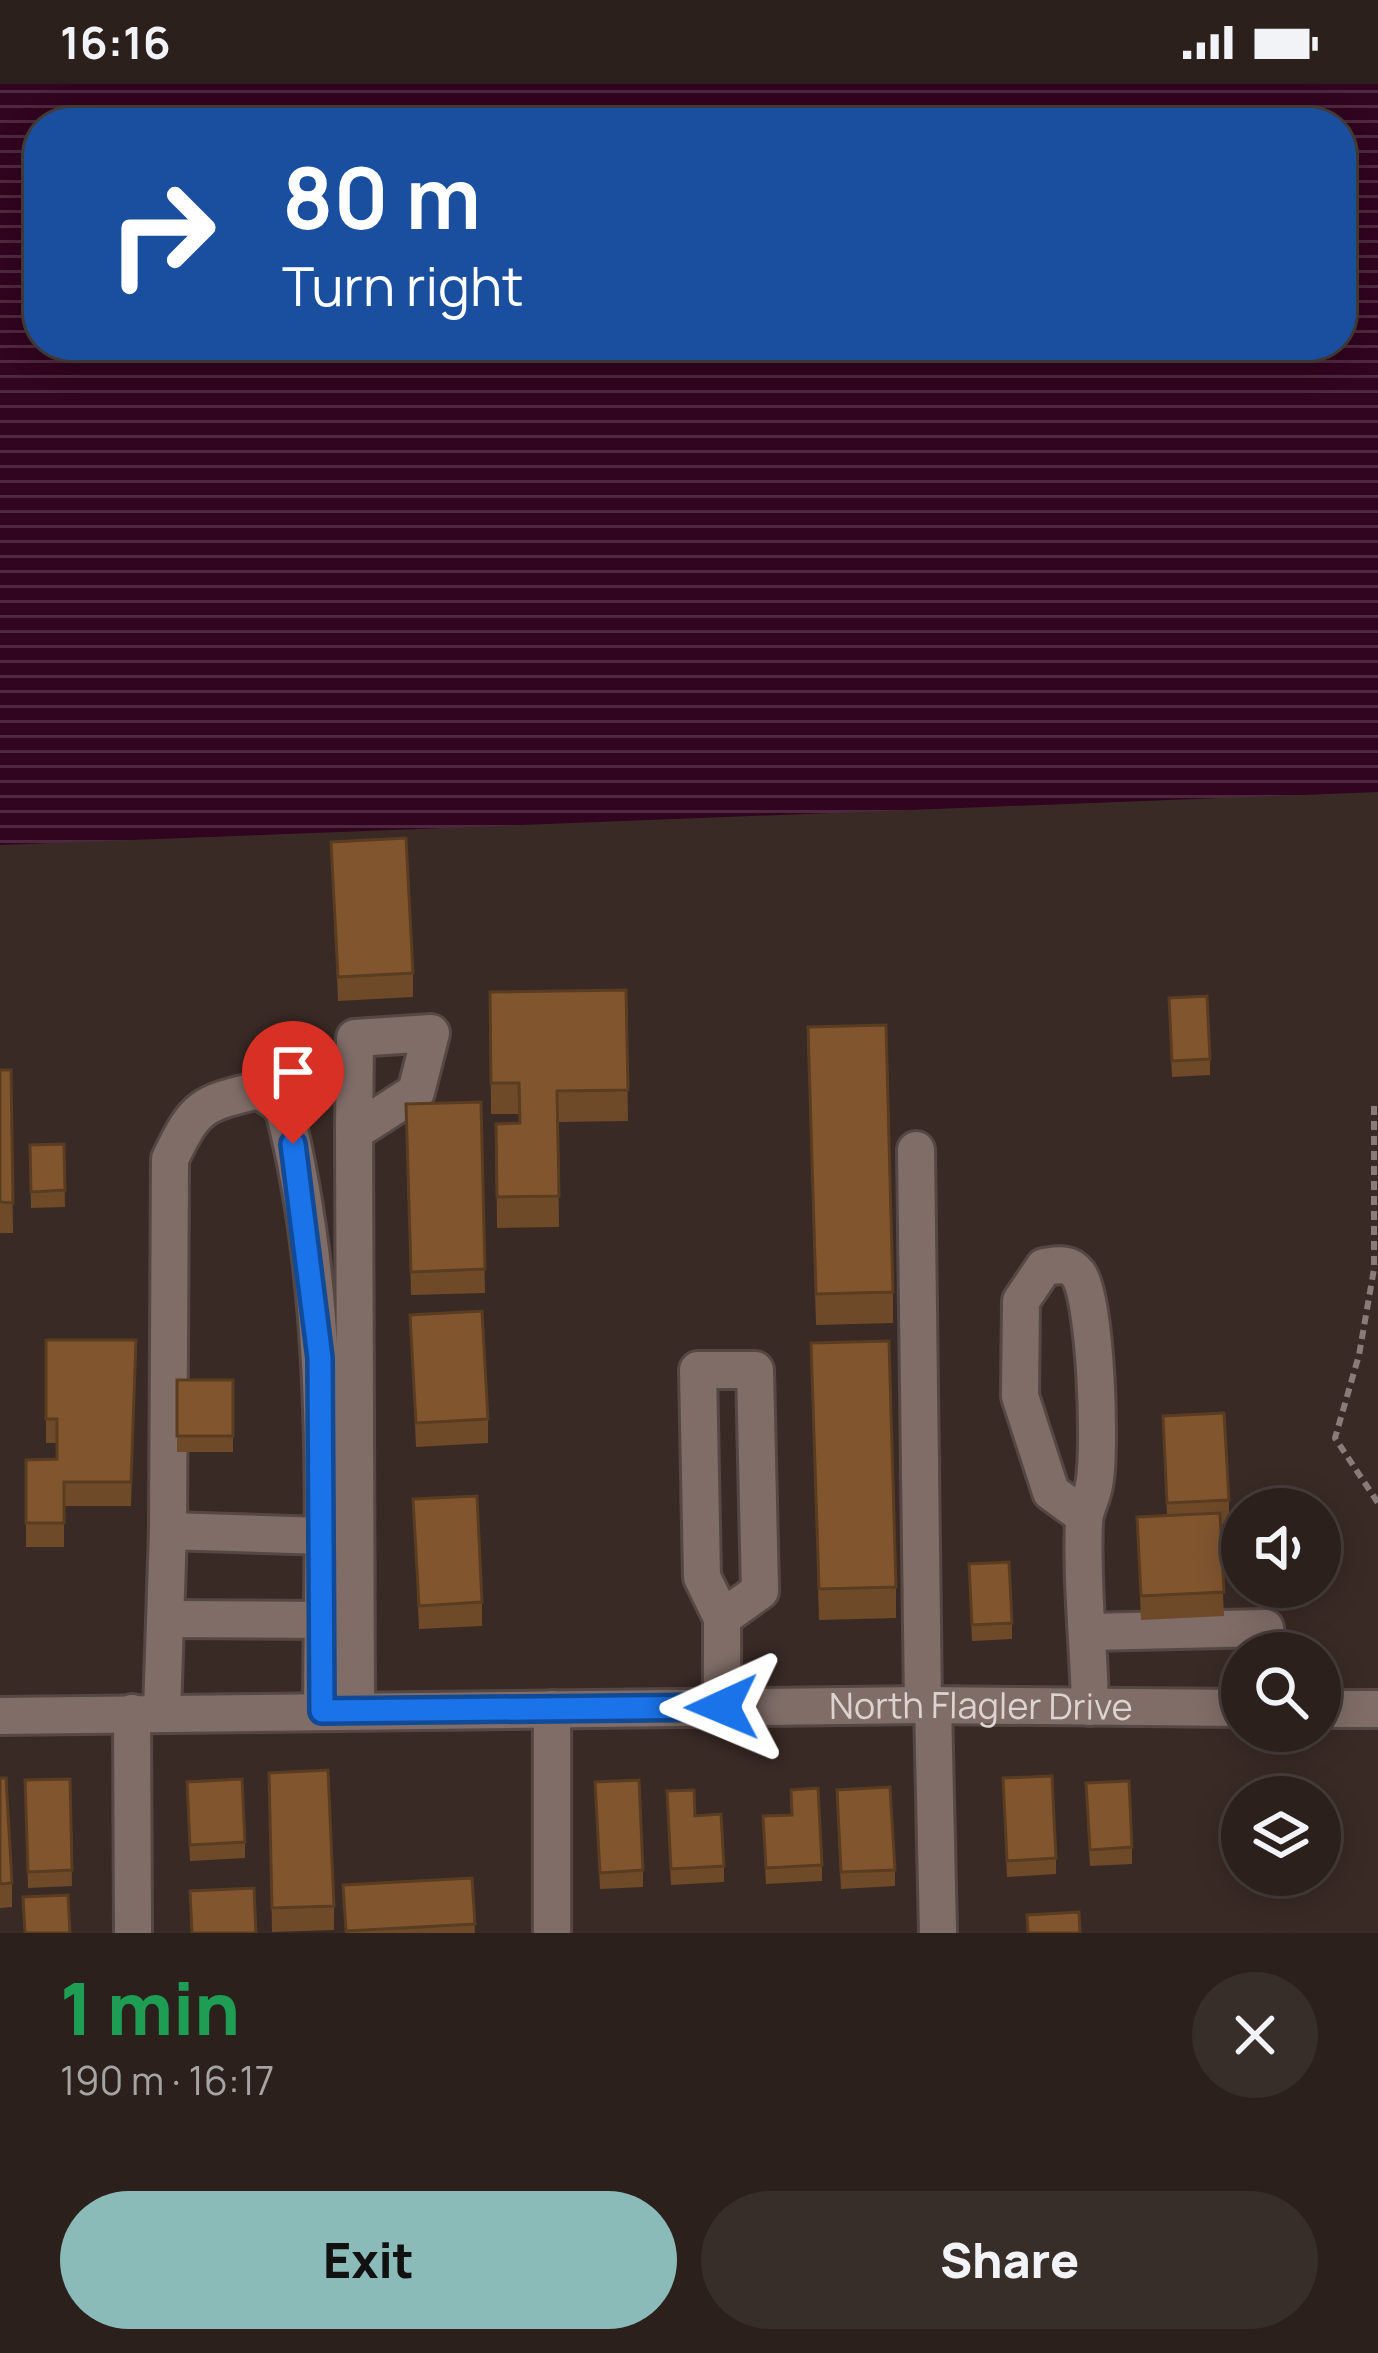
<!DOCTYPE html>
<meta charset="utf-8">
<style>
body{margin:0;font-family:Manrope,sans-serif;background:#372d29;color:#f1f3f6;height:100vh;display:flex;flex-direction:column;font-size:45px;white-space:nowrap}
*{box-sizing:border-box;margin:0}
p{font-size:39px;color:#a6a3a3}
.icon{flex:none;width:66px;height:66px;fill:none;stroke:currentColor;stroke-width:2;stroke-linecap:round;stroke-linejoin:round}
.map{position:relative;height:1849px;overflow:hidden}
.sheet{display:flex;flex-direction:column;background:#2b201c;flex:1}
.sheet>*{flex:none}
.top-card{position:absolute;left:24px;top:24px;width:1332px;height:252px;border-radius:48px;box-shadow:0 6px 30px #0003,0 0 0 3px #473e3b;background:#1a4fa0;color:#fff;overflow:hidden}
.fabs{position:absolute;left:1221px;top:1404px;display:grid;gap:24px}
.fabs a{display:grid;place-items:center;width:120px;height:120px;border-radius:50%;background:#2b201c;box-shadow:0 6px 30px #0003,0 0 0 3px #473e3b;font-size:60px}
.pin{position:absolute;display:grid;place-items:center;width:102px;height:102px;color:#fff;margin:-123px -51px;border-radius:50% 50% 50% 0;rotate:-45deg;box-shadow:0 0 12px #0007}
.pin .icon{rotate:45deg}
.me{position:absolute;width:132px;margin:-66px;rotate:269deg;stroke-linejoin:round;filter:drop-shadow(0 0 9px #0008)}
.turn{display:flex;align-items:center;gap:42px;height:252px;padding:0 60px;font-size:54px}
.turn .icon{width:156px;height:156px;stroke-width:2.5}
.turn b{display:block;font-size:84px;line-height:102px}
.round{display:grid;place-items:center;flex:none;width:126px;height:126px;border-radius:63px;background:#372d29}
.head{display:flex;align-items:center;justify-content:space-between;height:204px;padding:0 60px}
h1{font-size:72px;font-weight:800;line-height:90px;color:#1e9e55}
.button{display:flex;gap:24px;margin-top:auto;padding:24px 60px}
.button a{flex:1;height:138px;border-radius:72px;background:#8bbbb9;color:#111;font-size:48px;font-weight:800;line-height:138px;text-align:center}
.button a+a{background:#372d29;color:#f1f3f6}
.status{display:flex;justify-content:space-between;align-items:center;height:84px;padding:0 60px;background:#2b201c;direction:ltr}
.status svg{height:33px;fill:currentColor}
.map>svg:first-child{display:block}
.water{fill:url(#water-rules);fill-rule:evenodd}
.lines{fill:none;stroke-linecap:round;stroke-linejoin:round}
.minor-casing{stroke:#554844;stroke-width:42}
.path{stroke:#887c78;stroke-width:6;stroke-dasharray:9 6;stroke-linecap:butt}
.minor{stroke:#806d68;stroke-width:36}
.wall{fill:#6f4a28}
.building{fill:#81562f;stroke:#5a3c21;stroke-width:3}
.route-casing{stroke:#114b97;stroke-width:30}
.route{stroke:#1a73e8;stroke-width:21}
.labels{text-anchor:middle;stroke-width:12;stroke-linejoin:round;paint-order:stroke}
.street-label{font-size:36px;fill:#ddd3d0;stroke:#392a25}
</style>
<div class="status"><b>16:16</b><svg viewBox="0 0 49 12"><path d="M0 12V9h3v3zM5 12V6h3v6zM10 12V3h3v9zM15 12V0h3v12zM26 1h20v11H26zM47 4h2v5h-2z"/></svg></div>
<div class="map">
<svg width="1378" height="1849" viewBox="0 0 1378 1849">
<defs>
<pattern id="water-rules" width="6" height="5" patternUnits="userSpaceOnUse" patternTransform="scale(3)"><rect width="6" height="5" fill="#31041f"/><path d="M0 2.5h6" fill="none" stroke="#4e283e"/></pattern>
</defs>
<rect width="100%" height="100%" fill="#392a25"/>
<!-- water -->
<path class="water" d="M0,0H1378V708L0,761ZM39,39H1341V261H39Z"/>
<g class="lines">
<defs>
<g id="minor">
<path d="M354,1048L416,1008L431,949L355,954L354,1048L356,1627"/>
<path d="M916,1066L923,1621"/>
<path d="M1084,1432L1051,1408L1020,1312L1021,1217L1044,1183C1058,1181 1069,1178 1078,1190C1096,1213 1101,1369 1094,1401C1092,1414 1085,1424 1084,1437C1081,1498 1089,1562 1090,1623"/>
<path d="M168,1447L324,1452"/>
<path d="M722,1534L760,1507L755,1286H698L702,1493L722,1534V1623"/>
<path d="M166,1535L323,1536"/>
<path d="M1089,1548L1265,1544V1569"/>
<path d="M933,1621L938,1849"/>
<path d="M552,1625V1849"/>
<path d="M1320,1625H1378"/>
<path d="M162,1628L168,1447L170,1075C196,1021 201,1020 259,1006L283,1022C334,1218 323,1427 322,1627"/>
<path d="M132,1629L133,1849"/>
<path id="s1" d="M0,1632L923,1621L1242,1624"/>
</g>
</defs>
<!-- minor casing -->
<use href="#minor" class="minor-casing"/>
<!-- path -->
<path class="path" d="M1374,1022V1185L1359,1271L1335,1354L1378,1419"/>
<!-- minor -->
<use href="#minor" class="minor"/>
</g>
<!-- wall -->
<path class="wall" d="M331,758L413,889V913L338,917Z
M626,906L628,1037L558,1038L559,1143L497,1144L496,1040L519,1039V1030H491L490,908Z
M1169,930L1210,975V991L1172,993Z
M808,974L893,1208V1239L816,1241Z
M0,986H11L13,1149H0Z
M481,1018L485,1209L411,1211L406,1020Z
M64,1060L65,1123L31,1124L30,1061Z
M410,1231L488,1335V1359L416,1363Z
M46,1256H136L131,1422H64V1463H26V1376L57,1375V1359H46Z
M811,1259L896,1503V1534L819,1536Z
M177,1296H233V1368H177Z
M1163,1332L1229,1416V1440H1220L1224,1532L1141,1536L1137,1433L1167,1432Z
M413,1415L482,1518V1542L419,1545Z
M969,1496L1012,1539V1555L972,1557Z
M269,1689L334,1822V1846L272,1848Z
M0,1694L12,1799V1823L0,1824Z
M70,1695L72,1802L28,1804L25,1696Z
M1003,1711L1056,1774V1790L1007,1793Z
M187,1714L245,1758V1774L190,1777Z
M595,1715L643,1786V1803L600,1805Z
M1086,1715L1132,1763V1780L1090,1782Z
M667,1723L695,1732L724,1782V1798L671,1801Z
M837,1723L895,1786V1802L841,1805Z
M763,1748L822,1781V1797L766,1800Z
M472,1794L475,1849H345L343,1801Z"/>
<!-- building -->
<path class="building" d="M406,754L413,889L338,893L331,758Z
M626,906L628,1006L557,1007L559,1112L497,1113L496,1040L520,1039L519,999H491L490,908Z
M1207,912L1210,975L1172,977L1169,914Z
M886,941L893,1208L816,1210L808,943Z
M0,986H11L13,1119L0,1118Z
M481,1018L485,1185L411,1188L406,1020Z
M64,1060L65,1106L31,1108L30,1061Z
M482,1227L488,1335L416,1339L410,1231Z
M46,1256H136L131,1398H64V1439H26V1376L57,1375V1335H46Z
M889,1257L896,1503L819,1505L811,1259Z
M177,1296H233V1352H177Z
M1224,1329L1229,1416L1167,1419L1163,1332Z
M477,1412L482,1518L419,1522L413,1415Z
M1220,1429L1224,1508L1141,1512L1137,1433Z
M1009,1478L1012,1539L972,1541L969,1480Z
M328,1686L334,1822L272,1824L269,1689Z
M1052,1692L1056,1774L1007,1777L1003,1694Z
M0,1694H6L12,1799L0,1800Z
M70,1695L72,1786L28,1788L25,1696Z
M242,1695L245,1758L190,1761L187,1698Z
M639,1696L643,1786L600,1789L595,1698Z
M1129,1697L1132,1763L1090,1766L1086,1699Z
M890,1703L895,1786L841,1788L837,1706Z
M818,1704L822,1781L766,1784L763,1732L792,1731L791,1706Z
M694,1706L695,1732L721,1730L724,1782L671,1785L667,1707Z
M472,1794L475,1840L346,1847L343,1801Z
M254,1804L256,1849H192L190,1807Z
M68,1811L70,1849H25L23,1813Z
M1079,1828L1080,1849H1028L1027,1831Z"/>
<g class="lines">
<defs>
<path id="route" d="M293,1060L320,1274L322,1627L722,1623"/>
</defs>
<!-- route casing -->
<use href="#route" class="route-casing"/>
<!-- route -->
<use href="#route" class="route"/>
</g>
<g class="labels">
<!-- street labels -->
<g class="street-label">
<text dy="13" stroke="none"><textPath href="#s1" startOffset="981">North Flagler Drive</textPath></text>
</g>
</g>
</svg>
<div class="fabs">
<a><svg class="icon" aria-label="sound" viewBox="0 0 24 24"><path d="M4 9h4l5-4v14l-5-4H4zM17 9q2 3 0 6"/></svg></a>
<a><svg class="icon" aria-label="search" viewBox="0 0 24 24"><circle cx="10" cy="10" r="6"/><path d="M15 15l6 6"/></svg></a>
<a><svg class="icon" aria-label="layers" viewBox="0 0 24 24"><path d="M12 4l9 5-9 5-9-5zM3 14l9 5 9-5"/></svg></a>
</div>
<div class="pin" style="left:293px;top:1060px;background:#d93025"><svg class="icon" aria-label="arrive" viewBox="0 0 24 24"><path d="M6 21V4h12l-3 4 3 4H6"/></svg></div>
<svg class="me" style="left:722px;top:1623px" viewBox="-20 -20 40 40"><path d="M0-17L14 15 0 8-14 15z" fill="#1a73e8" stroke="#fff" stroke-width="4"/></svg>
<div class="top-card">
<div class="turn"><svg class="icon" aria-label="right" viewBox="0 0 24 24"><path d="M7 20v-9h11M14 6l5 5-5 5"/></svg><div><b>80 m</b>Turn right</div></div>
</div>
</div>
<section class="sheet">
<div class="head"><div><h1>1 min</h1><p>190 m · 16:17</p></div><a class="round"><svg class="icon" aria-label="close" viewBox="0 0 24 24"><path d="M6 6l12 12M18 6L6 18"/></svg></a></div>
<div class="button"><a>Exit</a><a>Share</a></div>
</section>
